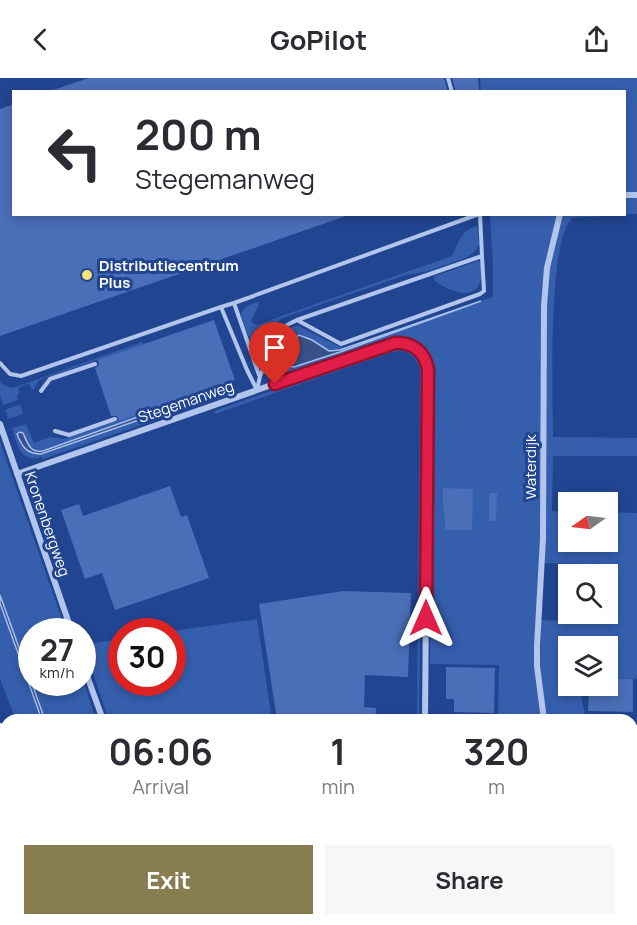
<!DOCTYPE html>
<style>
body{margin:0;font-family:Manrope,sans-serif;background:#f7f7f7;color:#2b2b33;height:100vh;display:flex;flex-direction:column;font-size:22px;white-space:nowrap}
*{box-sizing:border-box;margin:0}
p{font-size:20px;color:#7c7c81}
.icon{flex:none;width:33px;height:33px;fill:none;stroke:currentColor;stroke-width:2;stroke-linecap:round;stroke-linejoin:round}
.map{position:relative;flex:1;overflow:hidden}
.sheet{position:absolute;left:0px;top:636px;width:638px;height:212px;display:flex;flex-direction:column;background:#fff;border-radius:18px 18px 0 0;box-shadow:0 3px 9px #0003}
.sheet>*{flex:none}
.guide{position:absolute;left:12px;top:12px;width:614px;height:126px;border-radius:0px;box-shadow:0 3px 9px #0003;background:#fff;color:#2b2b33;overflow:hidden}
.needle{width:39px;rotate:256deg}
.buttons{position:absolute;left:558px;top:414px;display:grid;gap:12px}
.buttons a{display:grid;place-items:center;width:60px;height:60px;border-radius:0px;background:#fff;box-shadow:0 3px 9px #0003;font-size:30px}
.speed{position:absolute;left:18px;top:540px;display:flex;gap:12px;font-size:30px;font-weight:700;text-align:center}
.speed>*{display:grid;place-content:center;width:78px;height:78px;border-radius:50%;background:#fff;box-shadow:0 3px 9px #0003;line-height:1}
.speed small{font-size:15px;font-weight:400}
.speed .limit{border:9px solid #d22;background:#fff;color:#111}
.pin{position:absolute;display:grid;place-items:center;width:51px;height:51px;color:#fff;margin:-62px -26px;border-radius:50% 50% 50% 0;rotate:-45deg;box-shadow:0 0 6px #0007}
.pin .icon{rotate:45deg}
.me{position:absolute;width:66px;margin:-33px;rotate:0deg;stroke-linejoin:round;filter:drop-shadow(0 0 4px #0008)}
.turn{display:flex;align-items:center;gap:21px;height:126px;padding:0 24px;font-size:27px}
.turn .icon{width:78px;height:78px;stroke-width:2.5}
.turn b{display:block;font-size:42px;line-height:51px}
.eta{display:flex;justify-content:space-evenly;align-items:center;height:102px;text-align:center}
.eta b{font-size:36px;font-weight:700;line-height:42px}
.primary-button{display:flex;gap:12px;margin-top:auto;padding:12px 24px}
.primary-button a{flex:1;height:69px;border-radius:0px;background:#887d50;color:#fff;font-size:24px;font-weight:700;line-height:69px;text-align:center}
.primary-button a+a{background:#f7f7f7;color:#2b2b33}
header{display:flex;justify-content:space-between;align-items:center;height:78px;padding:0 24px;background:#fff;font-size:27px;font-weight:700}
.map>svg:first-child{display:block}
.green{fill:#355ead}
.water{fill:#385289;stroke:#a6bfee;stroke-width:1.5}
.building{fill:#4a6eb7}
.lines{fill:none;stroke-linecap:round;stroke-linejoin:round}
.service{stroke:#b2c5ec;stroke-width:4}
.minor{stroke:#b2c5ec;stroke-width:6}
.motorway{stroke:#fff;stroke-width:14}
.route-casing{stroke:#92132f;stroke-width:15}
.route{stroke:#e11d48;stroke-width:10}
.poi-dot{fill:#f9e274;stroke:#214590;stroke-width:2}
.labels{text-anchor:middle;stroke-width:6;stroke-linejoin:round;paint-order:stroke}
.poi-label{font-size:15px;font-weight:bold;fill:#fff;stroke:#214590;text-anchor:start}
.street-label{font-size:15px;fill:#fff;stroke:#214590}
</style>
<header><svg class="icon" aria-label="back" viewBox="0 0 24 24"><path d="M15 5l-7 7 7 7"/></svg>GoPilot<svg class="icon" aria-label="share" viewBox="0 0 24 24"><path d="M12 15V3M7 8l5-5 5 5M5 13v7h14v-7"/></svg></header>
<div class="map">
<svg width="637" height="847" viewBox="0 0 637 847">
<rect width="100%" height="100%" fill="#214590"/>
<!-- green -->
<path class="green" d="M480,0H637V115H624V14L481,13Z
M624,119H637V136H624Z
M490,137H558L547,182L541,441L535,571L542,642H430V638L498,639L499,587L430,586L433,292C430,271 415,259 394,260L271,302L270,300H268V291L288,250L298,248L340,269H345L493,219V187Z
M562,137H621L572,140C547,166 553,318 553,359L637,360V378H553L552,433L568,434V464H608V434L637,435V601L608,600V568H568V608H579L586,642H546L540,586L541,542L594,544L595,536H608V496H601L602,486L544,485L546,226L549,194Z
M476,148L478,150L479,167L474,174L466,180L428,193L406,197L282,240L277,245L262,276L257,278L254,275L241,237C242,228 252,225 260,224L251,244L256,247L452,178C459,164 460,154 476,148Z
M478,183L481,185C481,190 482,195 481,200C477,226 446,212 434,202L435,198Z
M142,264L143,266L39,302L34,311L32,312L29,305L18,310L19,316L17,317L18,322L3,327L0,318V304L3,307L13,310Z
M400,270C413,272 421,279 423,292L419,642H417L420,293C417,278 407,271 392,274L215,336L214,333L391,271Z
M221,307L222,311L214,315L215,318L223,316L224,318L43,381L42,379C20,385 17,367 12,350L26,346L34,365L50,359L64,361Z
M18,327L21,328L23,336L8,341L5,332Z
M0,364L66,553L32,554V604H82L83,602L96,642H45L0,517Z
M0,525L42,642H16L0,601Z
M257,541L272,642H109L83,567L121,561L122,604H172V553Z
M632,675H637V728H632Z
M0,786L6,805V842H17L18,847H0Z
M82,842H144L155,847H84Z
M182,842H243L259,847H199Z
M252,842H401L407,847H267Z
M415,842H589L591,847H418Z"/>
<!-- water -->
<path class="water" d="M481,223L340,274L294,289L280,287L279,286L292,263L299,257L312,262L329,273L340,272Z
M210,313L211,317L41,376C27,376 22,369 17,356L20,354L23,355C28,365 29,375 43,373Z
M0,517L45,642H42L0,525Z"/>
<!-- building -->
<path class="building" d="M89,0H444L448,14H54L53,12Z
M452,0H478L479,14H456Z
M14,26V136H345L346,138L0,258V31Z
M214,242L235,302L119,343L117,338H111L95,290L99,287V284L97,282Z
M170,408L181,439L187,437L209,500L115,532L102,495L85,501L61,432L79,426L83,438Z
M443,410L473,411L472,452H445V439L443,430Z
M489,415H497L496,443H489Z
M565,490H593V496H565Z
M561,502L568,503V525L560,524Z
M343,513L411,515L408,599L365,597L364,629L376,630L375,642H277L259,526Z
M446,589L495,590L494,635L454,634V621H446Z
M608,600L633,601V634L588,633L589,608H608Z"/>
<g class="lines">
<!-- service -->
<path class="service" d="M448,0L452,14
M221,229L234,225
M297,242L341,266L480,216L484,213L482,178
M0,285L10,296L21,298L221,229L247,292L257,312L260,298L281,250L297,242L482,178L480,136
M259,297L234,225L479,136
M41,313L50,301L95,286
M55,353L69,357L115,341"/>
<!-- minor -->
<path class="minor" d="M624,117H637
M0,346L72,554
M17,396L389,266C409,261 425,272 428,292L425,642
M82,584L103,642
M544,642L537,588V568L543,460L544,228L547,190L560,136
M632,671H637
M632,731H637
M409,842L412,847
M603,842L605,847"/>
<!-- motorway -->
<path class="motorway" d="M0,652L6,669
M0,729L6,747
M26,842L27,847
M39,842L41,847
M69,842L71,847
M161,842L176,847"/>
</g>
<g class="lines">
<defs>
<path id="route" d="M275,306L395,265C413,264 425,274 428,292L426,540"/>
</defs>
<!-- route casing -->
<use href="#route" class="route-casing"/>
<!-- route -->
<use href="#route" class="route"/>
</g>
<!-- markers -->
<circle class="poi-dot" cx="87" cy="197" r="6"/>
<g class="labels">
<!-- poi labels -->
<g class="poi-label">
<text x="99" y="193">Distributiecentrum<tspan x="99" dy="17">Plus</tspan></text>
</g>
<!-- street labels -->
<g class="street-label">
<text transform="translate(186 324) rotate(-19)" y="5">Stegemanweg</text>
<text transform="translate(531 389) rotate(-90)" y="5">Waterdijk</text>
<text transform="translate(47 446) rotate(71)" y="5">Kronenbergweg</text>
</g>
</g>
</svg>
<div class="buttons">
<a><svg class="needle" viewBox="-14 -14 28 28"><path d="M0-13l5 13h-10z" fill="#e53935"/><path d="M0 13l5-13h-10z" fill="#7c7c81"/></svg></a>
<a><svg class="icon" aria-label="search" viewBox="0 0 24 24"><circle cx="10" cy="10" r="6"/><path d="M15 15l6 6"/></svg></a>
<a><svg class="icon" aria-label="layers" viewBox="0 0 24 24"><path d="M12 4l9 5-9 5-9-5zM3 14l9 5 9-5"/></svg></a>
</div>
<div class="speed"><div>27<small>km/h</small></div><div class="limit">30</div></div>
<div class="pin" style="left:275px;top:306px;background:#d93025"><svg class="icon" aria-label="arrive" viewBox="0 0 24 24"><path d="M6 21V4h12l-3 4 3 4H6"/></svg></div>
<svg class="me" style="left:426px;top:540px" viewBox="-20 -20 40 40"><path d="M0-17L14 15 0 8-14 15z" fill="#e11d48" stroke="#fff" stroke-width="4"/></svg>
<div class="guide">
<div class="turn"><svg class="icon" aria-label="left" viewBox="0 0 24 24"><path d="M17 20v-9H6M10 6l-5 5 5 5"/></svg><div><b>200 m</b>Stegemanweg</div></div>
</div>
<section class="sheet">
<div class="eta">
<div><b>06:06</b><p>Arrival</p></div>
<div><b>1</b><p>min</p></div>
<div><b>320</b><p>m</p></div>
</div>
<div class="primary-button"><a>Exit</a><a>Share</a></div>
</section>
</div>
